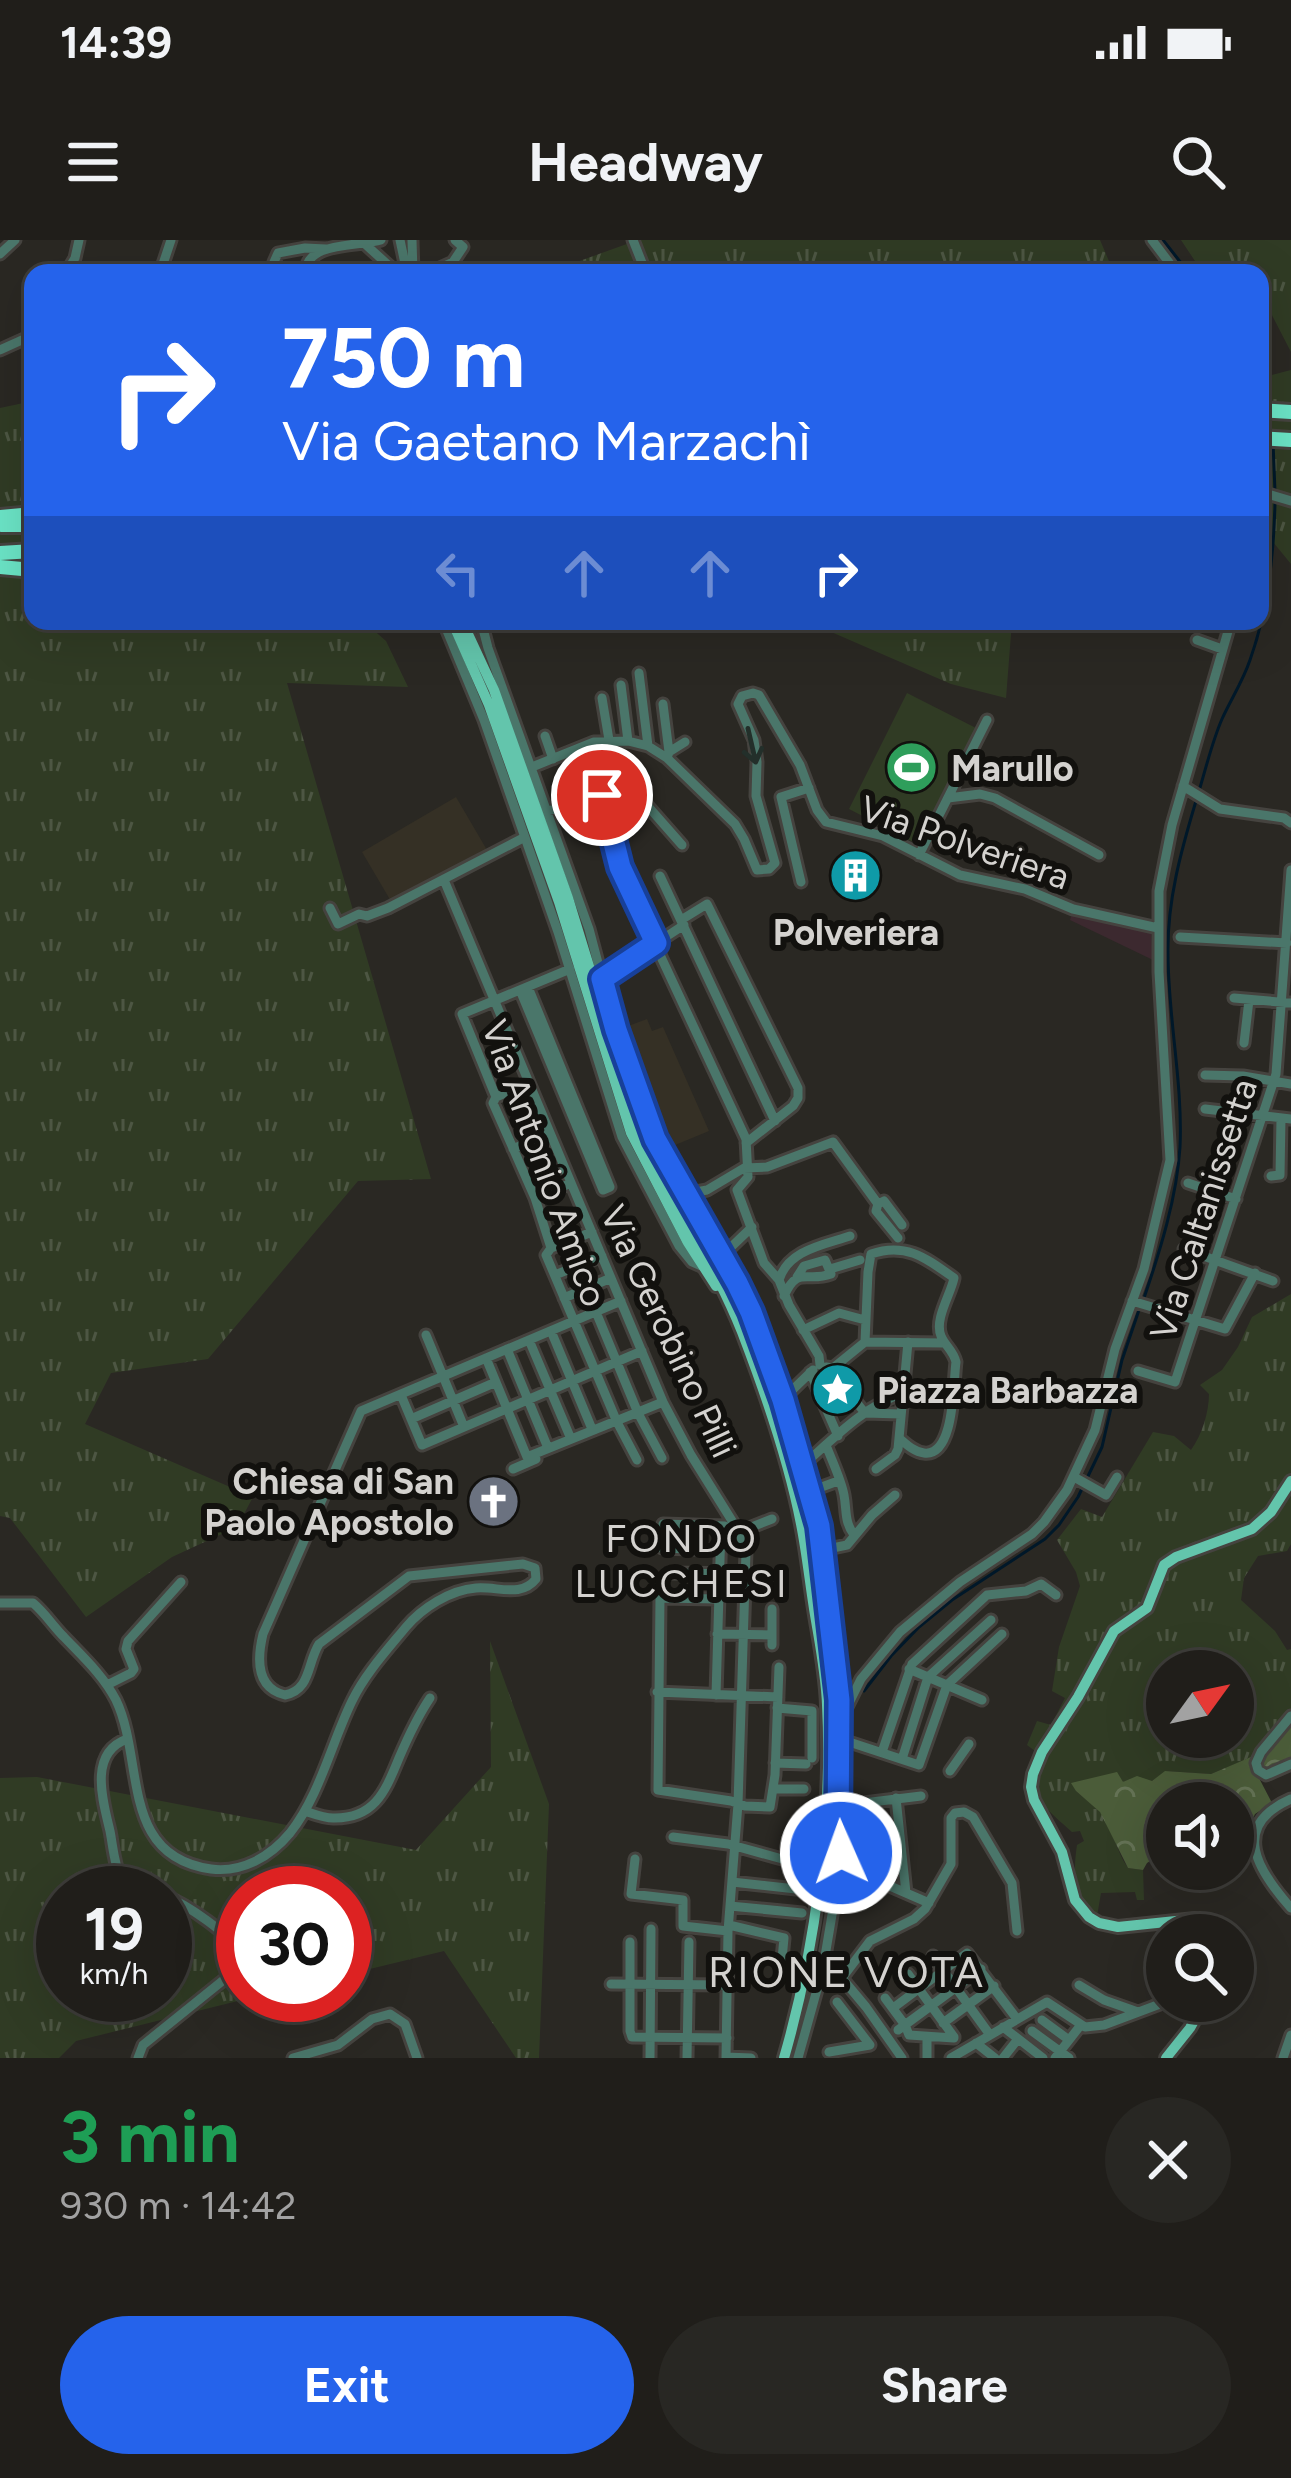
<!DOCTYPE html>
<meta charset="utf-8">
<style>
body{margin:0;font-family:Figtree,sans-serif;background:#282723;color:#f1f3f6;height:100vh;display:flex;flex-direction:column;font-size:45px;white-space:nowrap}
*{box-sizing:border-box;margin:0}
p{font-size:39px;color:#a2a2a2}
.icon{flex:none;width:66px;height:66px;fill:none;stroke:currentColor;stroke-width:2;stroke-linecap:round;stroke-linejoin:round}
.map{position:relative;height:1818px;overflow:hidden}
.panel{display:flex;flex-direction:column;background:#201e1a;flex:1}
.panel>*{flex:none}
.banner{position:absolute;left:24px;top:24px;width:1245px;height:366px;border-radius:24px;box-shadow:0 12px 48px #0002,0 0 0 3px #3d3c39;background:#2563eb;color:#fff;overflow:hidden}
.needle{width:78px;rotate:57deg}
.buttons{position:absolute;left:1146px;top:1410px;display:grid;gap:24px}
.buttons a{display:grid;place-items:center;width:108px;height:108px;border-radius:50%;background:#201e1a;box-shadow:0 12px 48px #0002,0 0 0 3px #3d3c39;font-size:60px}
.speed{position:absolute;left:36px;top:1626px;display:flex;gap:24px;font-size:60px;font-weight:700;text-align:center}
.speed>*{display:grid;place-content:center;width:156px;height:156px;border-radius:50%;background:#201e1a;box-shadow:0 12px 48px #0002,0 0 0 3px #3d3c39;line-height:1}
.speed small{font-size:30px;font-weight:400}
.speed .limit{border:18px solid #d22;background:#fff;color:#111}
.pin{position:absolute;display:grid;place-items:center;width:102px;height:102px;color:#fff;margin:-51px;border:6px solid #fff;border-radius:50%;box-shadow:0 3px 12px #0007}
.me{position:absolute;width:132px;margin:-66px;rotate:358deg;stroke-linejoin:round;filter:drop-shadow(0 0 9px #0008)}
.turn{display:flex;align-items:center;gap:42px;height:252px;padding:0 60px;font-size:54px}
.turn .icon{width:156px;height:156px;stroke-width:2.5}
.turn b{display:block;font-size:84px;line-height:102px}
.lanes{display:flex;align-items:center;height:114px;padding:0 60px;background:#0003;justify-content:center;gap:60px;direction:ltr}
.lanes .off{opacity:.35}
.round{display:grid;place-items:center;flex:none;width:126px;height:126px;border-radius:63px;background:#282723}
.head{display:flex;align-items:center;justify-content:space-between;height:204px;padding:0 60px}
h1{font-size:72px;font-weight:700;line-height:90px;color:#1e9e55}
.button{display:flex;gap:24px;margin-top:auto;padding:24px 60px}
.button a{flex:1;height:138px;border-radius:72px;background:#2563eb;color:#fff;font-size:48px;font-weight:700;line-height:138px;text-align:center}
.button a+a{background:#282723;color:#f1f3f6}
.status{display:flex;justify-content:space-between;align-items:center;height:84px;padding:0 60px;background:#201e1a;direction:ltr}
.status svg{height:33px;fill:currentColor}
header{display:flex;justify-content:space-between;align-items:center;height:156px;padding:0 60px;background:#201e1a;font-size:54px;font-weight:700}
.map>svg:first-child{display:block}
.commercial{fill:#3c292f}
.built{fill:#353025}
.grass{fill:url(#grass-tufts);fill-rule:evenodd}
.forest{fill:url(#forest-crowns)}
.pitch{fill:#303b24}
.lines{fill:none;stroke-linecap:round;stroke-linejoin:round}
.stream{stroke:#001829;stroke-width:3}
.minor-casing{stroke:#45433f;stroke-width:15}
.major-casing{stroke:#45433f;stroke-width:16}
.highway-casing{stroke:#45433f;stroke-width:20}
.minor{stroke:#4a766a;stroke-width:9}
.major{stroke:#63c5ac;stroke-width:10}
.highway{stroke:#6be4c6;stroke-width:14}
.highway-bridge-casing{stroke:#45433f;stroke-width:20;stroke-linecap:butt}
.highway-bridge{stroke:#6be4c6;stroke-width:14}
.oneway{stroke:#232f2a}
.route-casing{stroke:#184099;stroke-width:30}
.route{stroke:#2563eb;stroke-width:21}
.labels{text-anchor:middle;stroke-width:12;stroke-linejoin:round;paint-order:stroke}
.poi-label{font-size:36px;font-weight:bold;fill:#d4d2cf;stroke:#12110e;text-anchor:start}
.street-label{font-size:36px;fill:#d4d2cf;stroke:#12110e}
.neighbourhood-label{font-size:39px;letter-spacing:3px;fill:#d4d2cf;stroke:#12110e}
.quarter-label{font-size:42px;letter-spacing:3px;fill:#d4d2cf;stroke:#12110e}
</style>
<div class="status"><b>14:39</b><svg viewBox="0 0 49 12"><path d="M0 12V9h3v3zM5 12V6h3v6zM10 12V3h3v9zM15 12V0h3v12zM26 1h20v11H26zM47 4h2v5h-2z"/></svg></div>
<header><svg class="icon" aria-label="menu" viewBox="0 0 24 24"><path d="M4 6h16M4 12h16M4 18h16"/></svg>Headway<svg class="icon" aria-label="search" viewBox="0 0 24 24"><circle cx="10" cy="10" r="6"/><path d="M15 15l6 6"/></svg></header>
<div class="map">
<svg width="1291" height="1818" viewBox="0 0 1291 1818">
<defs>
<pattern id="grass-tufts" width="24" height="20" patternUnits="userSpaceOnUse" patternTransform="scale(3)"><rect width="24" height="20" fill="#303b24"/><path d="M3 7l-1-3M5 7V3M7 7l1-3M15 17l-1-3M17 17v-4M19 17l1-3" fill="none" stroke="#4d5643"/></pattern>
<pattern id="forest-crowns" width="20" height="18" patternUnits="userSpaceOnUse" patternTransform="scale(3)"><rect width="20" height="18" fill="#4b5c39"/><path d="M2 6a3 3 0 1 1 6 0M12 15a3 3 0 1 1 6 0" fill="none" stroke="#647255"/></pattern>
</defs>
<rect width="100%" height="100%" fill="#2a2823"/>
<!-- commercial -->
<path class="commercial" d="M1072,673L1151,691L1153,720L1070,680Z"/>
<!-- built -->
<path class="built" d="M456,557L487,610L392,663L362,612Z
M647,779L652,791L663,787L709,891L663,910L620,789Z"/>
<!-- grass -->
<path class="grass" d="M638,0H1100L1114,33H546Z
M1181,0H1291V112L1260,52V33H1203Z
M1291,130V324L1260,286V138Z
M33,161V381H363L386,401L408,447L287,443L431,939L358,941L208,1119L111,1133L85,1184L253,1257L237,1287L172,1317L86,1377L10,1278L0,1276V168Z
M806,381H1012L1006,458L951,444Z
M1291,1054V1304L1287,1311L1258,1316L1244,1338L1241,1360L1275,1391L1287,1410L1291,1409V1470L1254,1516L1211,1534L1166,1531L1152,1541L1122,1543L1076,1551C1083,1558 1094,1564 1100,1572C1113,1589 1116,1611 1128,1628L1143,1630L1144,1660H1137L1135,1652L1101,1653L1097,1676C1073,1656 1073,1634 1077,1605L1084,1601L1080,1591L1072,1592C1041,1563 1030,1561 1043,1517L1027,1505L1037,1481L1051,1485L1065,1458L1052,1451L1059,1407L1080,1346L1076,1332L1057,1300L1081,1269L1102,1277L1153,1192L1174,1196L1191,1210C1202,1195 1209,1172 1209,1154L1200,1145L1222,1130L1238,1107L1252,1077ZM1167,1431H1233V1497H1167Z
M490,1401L549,1564L539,1818H516L444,1711L345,1735V1653H243V1755H262L76,1801L59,1818H0V1538L37,1537L416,1610L491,1527ZM63,1653H165V1755H63Z"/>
<!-- forest -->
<path class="forest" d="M1291,1487V1520L1260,1540L1272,1563L1255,1574L1251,1582L1233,1583V1563H1167V1609L1147,1623L1143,1630L1128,1628L1100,1572L1076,1551L1071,1543L1117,1532L1123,1542L1137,1536L1152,1541L1165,1531L1211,1534L1265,1511L1277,1495L1282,1496L1285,1488Z"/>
<!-- pitch -->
<path class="pitch" d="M907,453L976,488L917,604L849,569Z"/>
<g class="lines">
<!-- stream -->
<path class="stream" d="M1163,0L1189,33
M1260,135L1266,163
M1273,202L1275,252
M1199,551C1206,528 1212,502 1222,479C1231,459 1243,441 1250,420C1268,370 1274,314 1275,262
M1144,1058C1160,1011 1177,957 1180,907C1183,844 1168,777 1168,714C1167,661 1181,611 1196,561
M864,1451L891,1416L919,1387L952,1360L1045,1299L1059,1285L1078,1257L1102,1207L1122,1120L1140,1067"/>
<defs>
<path id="minor" d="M400,0L407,33
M412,0L413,33
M633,0L646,33
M1152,0L1177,33
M365,4L397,33
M0,14L15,0
M66,33L75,18L79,0
M160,33L171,0
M281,33L274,22L278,13L305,8L326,9
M306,33C305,1 358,7 381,0
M429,33L453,22L463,7L455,0
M0,110L33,95
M1260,194L1264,235L1260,256
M1261,252L1291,261
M443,381L484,480L558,692L622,897L679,1006L692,1022L701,1026L728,1010L752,987
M481,381L488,408L589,689L616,791L646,876L661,910L737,1043L751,1073L783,1159L819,1286L839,1451L838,1592L844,1626L834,1663L823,1728L798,1818
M1197,400L1222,409
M639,433L648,506
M621,445L628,501
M602,458L609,500
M663,464L669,512L667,518
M545,496L553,519
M669,512L685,502
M532,527L594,502L628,501L648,506L667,518L735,584L744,599L757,630L769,629L775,623L756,556L757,522L754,500L738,464L742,456L753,453L759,455L800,525L817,570L826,582L883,596L960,635L1025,649L1073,669L1158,688
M1183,546L1220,569L1284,578L1291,583
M601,555L619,627L746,899L748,937L737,950L764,1023L779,1040L789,1065L819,1116L820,1125
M948,558L980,554L995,558L1099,615
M548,571L631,547L682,605
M919,615L987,480
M660,636L775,881
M444,640L663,1162L691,1215L739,1292L746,1311L738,1564L728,1691L726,1818
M801,642L781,557L809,548
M330,668L338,684L359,674L367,676L388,668L525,597
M681,680L707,664L798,848V858L793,866L746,903
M1180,697L1287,703
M570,729L462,774L496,857L493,863L535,958L551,1008L546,1015L617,1182L637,1220
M601,739L684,685
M528,747L610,947L603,950
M520,750L603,950
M1234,758L1291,763
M1244,803L1249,760
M1205,835L1243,836L1291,844
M496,857L529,843
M1205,869L1291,879
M513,909L550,893
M1271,936L1280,935L1281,878
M1188,943L1236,959
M685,954L707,950L744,928L767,927L833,902L878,964L876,971L898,998
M535,958L571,943
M878,964L884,961L902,985
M551,1008L592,992
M1184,1009L1273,1041
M830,1029L860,1020
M555,1035L602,1016
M779,1040C788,1010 823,1005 850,996
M784,1056C798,1025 806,1043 831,1034L825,1020L804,1026L797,1037
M564,1058L611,1038
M1132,1061L1225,1089L1255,1033
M596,1072L638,1173L662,1218
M803,1090L839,1073L865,1080
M551,1091L592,1189
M426,1095L464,1187
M529,1100L571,1199
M865,1102L868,1032L871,1014C906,1002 926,1018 954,1038C951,1054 934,1079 941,1096C945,1106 953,1110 956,1122C953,1143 955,1217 924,1213C914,1212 906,1204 899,1198
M865,1102L944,1103
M507,1109L548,1208
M486,1118L527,1217L663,1162
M826,1127L833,1128L865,1102
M829,1128L865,1173L901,1174
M1138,1131L1175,1142L1276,834L1291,630
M810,1132L838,1196
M401,1155L422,1205L642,1111
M783,1159L813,1130
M411,1179L496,1142
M826,1205C832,1221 841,1239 844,1255C847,1271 844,1281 854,1295
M801,1227C832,1200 864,1166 903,1153
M513,1229L536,1219
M876,1229L895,1215L898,1209L908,1102
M1074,1237L1106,1255L1117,1237
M808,1252L838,1241
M663,1284L725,1286
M739,1292L772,1279
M662,1308L720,1310
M823,1310L847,1305L872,1275L895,1255
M669,1333L747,1334
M719,1359L660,1358L658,1550L731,1561L745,1566L770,1567L775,1535L779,1427
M0,1363H33C45,1373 53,1386 64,1397C83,1417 103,1435 116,1460C145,1521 119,1616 211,1629C242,1633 270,1617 290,1593C320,1555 331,1504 352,1461C365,1434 387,1410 406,1387C422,1368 450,1350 476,1348C497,1346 521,1358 536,1339L535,1328L523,1324L409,1336L319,1404C307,1423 311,1450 285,1455C256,1448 257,1419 263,1394L361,1171L621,1061
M717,1394L772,1395
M772,1405V1369
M909,1429L982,1460
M107,1445L131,1433L134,1429L126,1409L128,1401L181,1342
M657,1452L778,1457
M716,1455L721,1286
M777,1468L812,1471V1518
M843,1475L861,1439L900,1392L960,1342L1032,1294L1044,1282L1067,1250L1095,1190L1115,1109L1144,1029L1170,920L1159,732V651L1172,585L1231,381
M1291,1476L1261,1512L1256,1523L1258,1530L1266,1535L1291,1524
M127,1499C88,1513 103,1561 110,1591C113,1606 114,1625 121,1638C126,1648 134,1651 144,1653
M840,1499L919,1525L947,1445L1002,1394
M882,1512L912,1424L987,1355L1026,1351L1041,1344L1056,1355
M902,1519L928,1437L991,1380
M775,1523L806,1524
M950,1531L969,1504
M773,1549H804
M896,1558L906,1653
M1291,1559C1229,1586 1258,1631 1291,1668
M839,1566L921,1556
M305,1571C314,1574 324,1578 333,1578C376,1579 386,1549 399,1518C408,1497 418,1476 430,1458
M673,1597L728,1604L793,1622
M635,1619L631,1654L683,1660V1686L728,1691
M844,1626L929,1663
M732,1642L805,1650
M730,1666L802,1673
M729,1685L784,1698L782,1719
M630,1702V1791L632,1797L727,1798
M933,1716L990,1795
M825,1718L866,1767L902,1818
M908,1734L954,1797
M842,1738L870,1701L914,1679L925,1669L951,1624V1578L955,1573L964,1572L973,1577L1012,1643L1017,1691
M611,1744L727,1745
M1079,1745L1104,1760L1138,1772
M885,1758L905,1785L909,1795L954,1798
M893,1768L967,1713L1017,1779
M1042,1780L1069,1800
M943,1783L994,1746
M1003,1787L1043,1818
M898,1790L981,1729
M1032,1791L1069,1818
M927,1797V1818
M976,1803L995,1818
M829,1812L870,1805L837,1762
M726,1817L751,1818
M138,1818L143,1805L231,1734C236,1727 239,1724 238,1715C235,1695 183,1663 165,1656
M293,1818L338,1805L372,1779L390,1774L405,1784L417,1818
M650,1818L651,1689
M687,1818L689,1702
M951,1818L1047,1762L1085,1787L1104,1785L1168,1761
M1003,1818L1018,1799
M1055,1818L1080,1786
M1283,1818L1291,1795"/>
<path id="major" d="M452,381L489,465L559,662L631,893L687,1001L716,1046
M462,381L494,450L568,658L636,879C665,953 713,1018 742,1092C765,1152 789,1222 801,1284C807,1314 810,1345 815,1375C820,1405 826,1435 827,1465C833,1577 815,1711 784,1818
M1208,1695L1204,1684L1195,1679L1118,1687L1099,1683L1089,1677L1075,1660L1062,1612L1034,1560L1031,1547L1033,1534L1042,1512L1078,1457L1114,1391L1147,1368L1164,1325L1176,1317L1252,1289L1271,1272L1291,1241
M1166,1818L1190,1788L1205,1761"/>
<path id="highway" d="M316,33H336
M1260,170L1291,172
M0,277L33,274
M2,285H33
M0,313L33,311
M0,327L33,330"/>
</defs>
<!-- minor casing -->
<use href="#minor" class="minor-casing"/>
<!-- major casing -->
<use href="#major" class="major-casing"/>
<!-- highway casing -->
<use href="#highway" class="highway-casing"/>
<!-- minor -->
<use href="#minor" class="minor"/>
<!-- major -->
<use href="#major" class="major"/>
<!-- highway -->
<use href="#highway" class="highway"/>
<defs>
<path id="highway-bridge" d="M1260,198L1291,200"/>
</defs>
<!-- highway-bridge casing -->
<use href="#highway-bridge" class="highway-bridge-casing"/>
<!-- highway-bridge -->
<use href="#highway-bridge" class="highway-bridge"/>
</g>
<!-- one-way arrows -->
<defs><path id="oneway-shaft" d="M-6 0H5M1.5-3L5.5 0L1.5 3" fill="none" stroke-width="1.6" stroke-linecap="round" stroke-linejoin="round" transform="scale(3)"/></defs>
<use class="oneway" href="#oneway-shaft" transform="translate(752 506) rotate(77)"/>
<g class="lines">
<defs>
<path id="route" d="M602,555L620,627L656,703L602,739L616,790L655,899L737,1043L751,1072L783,1160L819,1286L839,1460L838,1592L841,1613"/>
</defs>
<!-- route casing -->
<use href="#route" class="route-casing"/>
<!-- route -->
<use href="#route" class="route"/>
</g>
<!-- icons -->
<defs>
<symbol id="stadium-disc" viewBox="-11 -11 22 22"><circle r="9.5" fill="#2e9e5b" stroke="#12110e"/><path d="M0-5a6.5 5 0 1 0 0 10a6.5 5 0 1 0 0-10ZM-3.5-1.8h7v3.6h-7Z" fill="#fff"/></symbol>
<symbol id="building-disc" viewBox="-11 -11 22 22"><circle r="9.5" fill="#0f9aa8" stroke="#12110e"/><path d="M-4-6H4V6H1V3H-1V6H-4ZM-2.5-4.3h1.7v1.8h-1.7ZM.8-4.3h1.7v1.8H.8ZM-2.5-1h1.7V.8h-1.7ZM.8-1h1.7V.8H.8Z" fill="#fff"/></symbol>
<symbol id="sight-disc" viewBox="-11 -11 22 22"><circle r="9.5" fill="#0f9aa8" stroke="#12110e"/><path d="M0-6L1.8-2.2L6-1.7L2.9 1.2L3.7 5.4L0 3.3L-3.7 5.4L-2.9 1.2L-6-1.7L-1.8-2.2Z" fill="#fff"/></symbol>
<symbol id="church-disc" viewBox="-11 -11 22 22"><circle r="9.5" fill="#6b7280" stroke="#12110e"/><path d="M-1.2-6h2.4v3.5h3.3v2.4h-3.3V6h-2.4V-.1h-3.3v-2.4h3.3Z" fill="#fff"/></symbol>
</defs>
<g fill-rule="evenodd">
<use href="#stadium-disc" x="882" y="498" width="59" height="59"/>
<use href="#building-disc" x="826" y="606" width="59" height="59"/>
<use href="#sight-disc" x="808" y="1120" width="59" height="59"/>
<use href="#church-disc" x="464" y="1232" width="59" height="59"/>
</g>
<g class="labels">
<!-- poi labels -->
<g class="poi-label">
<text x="951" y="541">Marullo</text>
<text x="856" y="705" text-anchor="middle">Polveriera</text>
<text x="877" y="1163">Piazza Barbazza</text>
<text x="454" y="1254" text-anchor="end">Chiesa di San<tspan x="454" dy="41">Paolo Apostolo</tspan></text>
</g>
<!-- street labels -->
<g class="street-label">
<text transform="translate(965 602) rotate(19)" y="13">Via Polveriera</text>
<text transform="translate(545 923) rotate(70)" y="13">Via Antonio Amico</text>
<text transform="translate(1203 969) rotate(-72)" y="13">Via Caltanissetta</text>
<text transform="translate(669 1091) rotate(65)" y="13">Via Gerobino Pilli</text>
</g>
<!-- neighbourhood labels -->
<g class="neighbourhood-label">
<text x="682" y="1312">FONDO<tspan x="682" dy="45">LUCCHESI</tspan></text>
</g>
<!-- quarter labels -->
<g class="quarter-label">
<text x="847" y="1747">RIONE VOTA</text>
</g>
</g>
</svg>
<div class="buttons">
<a><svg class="needle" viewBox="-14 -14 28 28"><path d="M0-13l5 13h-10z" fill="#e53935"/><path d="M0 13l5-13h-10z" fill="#a2a2a2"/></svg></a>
<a><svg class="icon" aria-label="sound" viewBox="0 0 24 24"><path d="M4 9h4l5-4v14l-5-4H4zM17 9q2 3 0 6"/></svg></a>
<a><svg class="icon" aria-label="search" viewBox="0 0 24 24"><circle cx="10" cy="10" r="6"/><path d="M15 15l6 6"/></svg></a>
</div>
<div class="speed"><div>19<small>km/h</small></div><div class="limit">30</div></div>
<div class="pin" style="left:602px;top:555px;background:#d93025"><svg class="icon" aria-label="arrive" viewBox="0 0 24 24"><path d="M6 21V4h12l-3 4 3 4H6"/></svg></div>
<svg class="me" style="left:841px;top:1613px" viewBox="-20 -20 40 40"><circle r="17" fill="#2563eb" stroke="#fff" stroke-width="3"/><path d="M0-11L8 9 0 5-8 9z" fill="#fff"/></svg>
<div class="banner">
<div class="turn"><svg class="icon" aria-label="right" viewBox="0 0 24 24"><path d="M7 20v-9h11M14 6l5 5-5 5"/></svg><div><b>750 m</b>Via Gaetano Marzachì</div></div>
<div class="lanes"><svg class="icon off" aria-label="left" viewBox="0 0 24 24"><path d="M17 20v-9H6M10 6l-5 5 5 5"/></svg><svg class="icon off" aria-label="ahead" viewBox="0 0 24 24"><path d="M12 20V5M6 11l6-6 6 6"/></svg><svg class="icon off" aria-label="ahead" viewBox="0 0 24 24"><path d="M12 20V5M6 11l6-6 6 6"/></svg><svg class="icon" aria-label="right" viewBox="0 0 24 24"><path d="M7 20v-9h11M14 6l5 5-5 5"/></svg></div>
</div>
</div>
<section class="panel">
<div class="head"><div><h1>3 min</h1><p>930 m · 14:42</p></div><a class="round"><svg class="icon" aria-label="close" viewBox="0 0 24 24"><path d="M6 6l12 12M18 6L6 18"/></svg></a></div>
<div class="button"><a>Exit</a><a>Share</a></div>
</section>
